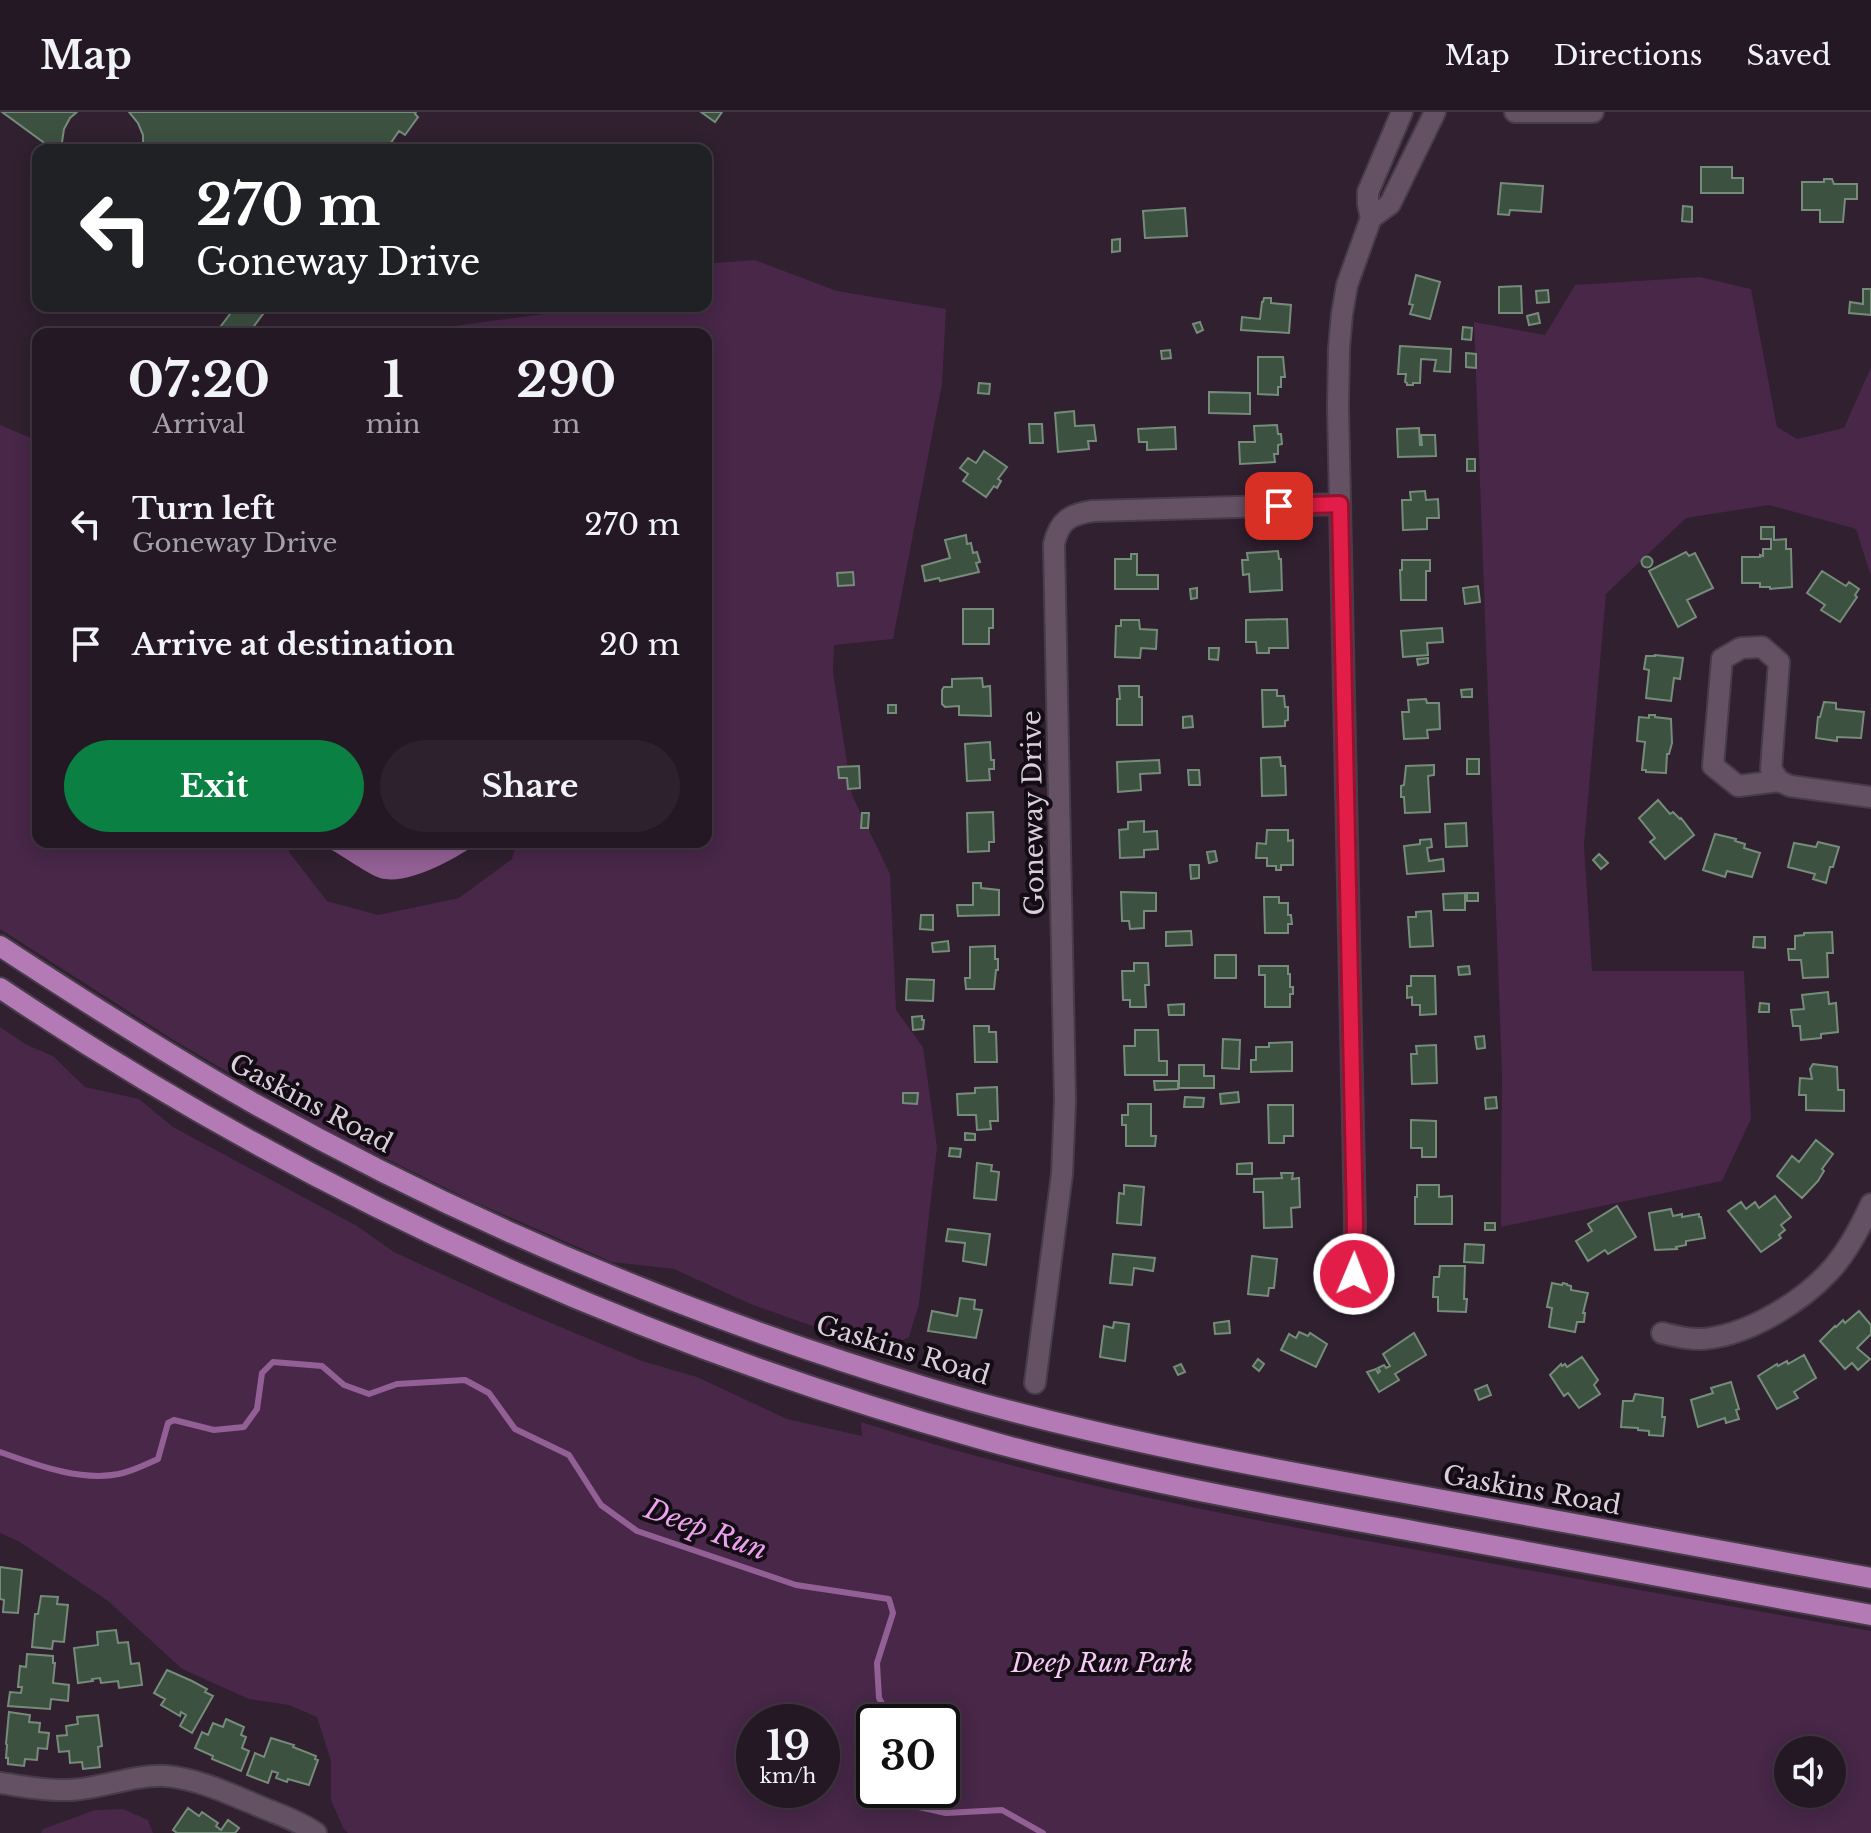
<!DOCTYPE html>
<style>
body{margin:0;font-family:"Libre Baskerville",serif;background:#2c212c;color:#f1f3f6;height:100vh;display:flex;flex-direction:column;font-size:30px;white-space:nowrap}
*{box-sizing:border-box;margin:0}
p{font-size:26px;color:#a3a0a6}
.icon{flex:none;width:44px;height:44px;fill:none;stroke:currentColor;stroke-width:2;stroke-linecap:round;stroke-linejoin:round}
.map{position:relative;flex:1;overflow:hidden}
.details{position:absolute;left:32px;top:216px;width:680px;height:520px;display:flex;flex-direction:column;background:#241824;border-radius:16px;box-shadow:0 4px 20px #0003,0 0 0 2px #413741}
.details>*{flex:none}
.hud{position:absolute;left:32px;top:32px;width:680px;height:168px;border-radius:16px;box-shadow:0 4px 20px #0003,0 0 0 2px #413741;background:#202124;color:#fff;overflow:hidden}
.buttons{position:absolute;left:1774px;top:1624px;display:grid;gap:16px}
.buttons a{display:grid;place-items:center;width:72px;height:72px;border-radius:50%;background:#241824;box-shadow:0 4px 20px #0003,0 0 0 2px #413741;font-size:40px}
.speed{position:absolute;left:736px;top:1592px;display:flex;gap:16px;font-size:40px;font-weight:700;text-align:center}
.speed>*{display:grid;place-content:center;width:104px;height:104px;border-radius:50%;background:#241824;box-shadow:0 4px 20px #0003,0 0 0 2px #413741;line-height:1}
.speed small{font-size:20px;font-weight:400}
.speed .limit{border:4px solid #111;border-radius:12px;background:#fff;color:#111}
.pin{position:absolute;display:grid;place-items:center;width:68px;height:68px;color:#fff;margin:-34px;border-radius:16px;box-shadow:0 4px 12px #0006}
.me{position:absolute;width:88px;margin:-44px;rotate:1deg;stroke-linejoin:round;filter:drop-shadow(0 0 6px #0008)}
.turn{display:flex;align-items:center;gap:28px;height:168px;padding:0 32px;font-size:36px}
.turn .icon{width:104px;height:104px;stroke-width:2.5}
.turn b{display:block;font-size:56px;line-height:68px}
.eta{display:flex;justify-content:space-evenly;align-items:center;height:136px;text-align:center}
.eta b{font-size:48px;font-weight:800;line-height:56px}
.button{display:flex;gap:16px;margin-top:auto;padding:16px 32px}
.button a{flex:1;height:92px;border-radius:48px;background:#0b8043;color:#fff;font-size:32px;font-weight:800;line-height:92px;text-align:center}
.button a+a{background:#2c212c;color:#f1f3f6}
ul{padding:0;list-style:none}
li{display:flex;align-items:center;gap:24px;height:120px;padding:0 32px}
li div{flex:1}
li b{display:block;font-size:30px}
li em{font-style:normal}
header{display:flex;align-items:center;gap:48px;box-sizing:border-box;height:112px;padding:0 40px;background:#241824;border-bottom:2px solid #413741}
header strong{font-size:38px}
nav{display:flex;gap:44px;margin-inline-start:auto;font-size:28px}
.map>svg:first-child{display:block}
.green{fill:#482749;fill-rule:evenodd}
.water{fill:#936095}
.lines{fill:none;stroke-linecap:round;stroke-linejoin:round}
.stream{stroke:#936095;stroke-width:6}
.building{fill:#3d5141;stroke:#768c7a;stroke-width:2}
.minor-casing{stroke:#493c4a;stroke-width:24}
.major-casing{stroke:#493c4a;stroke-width:24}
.minor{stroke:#645264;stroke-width:20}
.major{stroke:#b47ab6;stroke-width:20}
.route-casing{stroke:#92132f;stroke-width:20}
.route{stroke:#e11d48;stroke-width:14}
.labels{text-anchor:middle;stroke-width:8;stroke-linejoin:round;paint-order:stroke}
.street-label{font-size:26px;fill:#d9ced9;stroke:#130c14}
.park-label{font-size:26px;font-style:italic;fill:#f6c9f6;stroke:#130c14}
.water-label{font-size:28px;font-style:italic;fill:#eca2ee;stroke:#130c14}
</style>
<header>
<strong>Map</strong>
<nav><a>Map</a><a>Directions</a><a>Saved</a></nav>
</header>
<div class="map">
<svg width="1871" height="1721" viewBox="0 0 1871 1721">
<rect width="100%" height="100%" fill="#302030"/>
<!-- green -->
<path class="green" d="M755,148L837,179L946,197L942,272L893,527L834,533L833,560L852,683L890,762L896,898L923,935L937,1035L919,1192L909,1225L885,1237L818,1216L748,1191L674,1157L612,1150L468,1087L320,1014L175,929L0,817V313L38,329V730H288L289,740L327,789L378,803L459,786L512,747L516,730H706V222H405L409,220L603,194H706V154L715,151Z
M1700,165L1751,177L1777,315L1797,327L1844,316L1871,255V464L1856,417L1769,393L1686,406L1606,482L1584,733L1592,859H1744L1751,1007L1722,1069L1501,1115L1502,962L1474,210L1545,223L1575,173Z
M0,915L27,933L53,944L85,975L139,987L173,1015L357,1114L394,1140L520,1198L642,1249L697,1265L787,1307L862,1324L861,1310C1045,1369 1234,1405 1423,1439C1572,1466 1722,1493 1871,1519V1721H348L343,1716L331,1688V1649L317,1605L289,1593L249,1587L182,1557L108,1489L18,1429L0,1421ZM754,1610H822V1678H754ZM942,1610V1678H874V1610ZM1832,1638V1682H1788V1638Z
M123,1697L148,1708L153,1721H41L43,1717L95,1698Z"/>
<!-- water -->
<path class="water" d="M329,730H479C457,746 408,774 380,766C368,762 343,744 330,737Z"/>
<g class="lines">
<!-- stream -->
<path class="stream" d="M0,1340C36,1353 84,1371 123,1361C135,1358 147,1352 158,1347L168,1311L174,1308L214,1318L244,1315L257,1297L262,1261L273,1250L322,1254L344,1273L369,1282L397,1272L465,1268L489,1281L515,1317L569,1343L601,1393L637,1419L796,1473L889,1487L893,1501L877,1551L879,1586L892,1610
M913,1678L919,1695L946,1701L1002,1698L1043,1721"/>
</g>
<!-- building -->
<path class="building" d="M2,0H77L70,6L64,17L62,30L63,38H54Z
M129,0H416L415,2L418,5L405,23L399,19L386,38H143V23L138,11Z
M701,0H722L715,10Z
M1701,55H1732V66H1743V81H1701Z
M1824,67H1832L1834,72H1857V87H1845L1843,110H1820V98H1802V70H1824Z
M1501,71L1543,74L1541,100L1510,98L1509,103L1498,102Z
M1683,94L1692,95V110L1682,109Z
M1185,96L1187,124L1145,126L1143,99Z
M1120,127V139L1112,140V128Z
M1416,163L1440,170L1430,207L1410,202L1413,193L1409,192Z
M1521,174L1522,201H1499V175Z
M1863,177H1871V203L1849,201L1850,190L1863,192Z
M1548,178L1549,190L1537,191L1536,179Z
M1264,186H1271V191L1291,193L1289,221L1241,218L1242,205L1260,207L1262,190H1263Z
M236,194H269L248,222H224L218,218Z
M1538,201L1540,211L1529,213L1527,204Z
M1200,210L1203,218L1197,221L1193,212Z
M1463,215L1472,216L1471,228L1462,227Z
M1400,234L1451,237L1450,260L1434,259L1436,248L1421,247L1420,271H1413V273H1407V271L1405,270L1406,262H1398Z
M1170,238L1171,246L1162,247L1161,239Z
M1466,241L1476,242V256L1466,255Z
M1258,245H1283L1285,265H1281V275H1278V283L1258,282Z
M979,271L990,272L989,282L978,281Z
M1209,280L1250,281V302L1209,301Z
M1074,299L1075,314L1094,313L1096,329H1088L1089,337L1058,340L1055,301Z
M1029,312H1042L1043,331H1030Z
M1277,313L1278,322H1281L1282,332L1278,333V342H1274L1275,350L1240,352L1239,330H1255L1254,314Z
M1175,315L1176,337L1147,338V330H1139L1138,317Z
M1419,316L1420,333H1422L1421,323H1435L1436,344L1398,345L1397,317Z
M984,339L1007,355L998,367L1001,369L997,376L994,374L986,385L963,369L968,362L960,356L968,346L976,351Z
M1467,347H1475V359H1467Z
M1425,379L1426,388L1438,387L1439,406H1427V417L1403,418L1402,388H1411L1410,380Z
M1761,415H1774V428L1786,427V437H1791L1792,475L1770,477V475H1760V471H1742V445H1760V443L1763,444V437H1771V427H1761Z
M966,423L967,432L971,431L973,441L977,440L980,450L976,451L979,460L940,469L939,466L925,469L922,454L950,446L945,428Z
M1278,439L1279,447H1281L1282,478L1250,480L1249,462L1243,463L1242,448H1248L1247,441Z
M1686,440L1689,444L1695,441L1713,476L1687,488L1696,505L1678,515L1649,459Z
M1131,442H1137V463H1158V477H1115V447H1131Z
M1641.5 450a5.5 5.5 0 1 1 11 0a5.5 5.5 0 1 1-11 0Z
M1402,448H1430V459H1426V488H1401L1400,458H1402Z
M1822,459L1846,474L1849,470L1859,477L1855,483L1857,485L1840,510L1821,498L1825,493L1807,481Z
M853,460L854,473L838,474L837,461Z
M1478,474L1480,490L1465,492L1463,476Z
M1197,476V486L1191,487L1190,477Z
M963,497H993V516H989V532H963Z
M1287,507L1288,536H1269V541H1257L1256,530H1246V508Z
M1121,508H1139L1140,517L1157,518L1156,537L1141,536L1140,546L1115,545L1116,514H1121Z
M1442,516L1443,530L1427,531L1428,543L1403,545L1401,519Z
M1209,536H1219L1218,548L1209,547Z
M1655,543L1683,546L1680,567L1674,566L1671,589L1646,586L1649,558L1644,557L1646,544H1655Z
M1428,546V551L1418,553L1417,547Z
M982,566L983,575L990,574L991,604L959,603V594L945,595L942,592V578L944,575H952V567Z
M1119,574H1139V585H1142V613H1117V587H1120Z
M1472,577V585H1462L1461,578Z
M1262,578H1277V584H1284L1285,595H1288V608L1285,609V614L1263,615Z
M1426,587L1427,591H1439L1440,617L1427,618L1428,626L1404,627L1402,600H1409L1408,588Z
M1824,590L1836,591V597L1864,600L1861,626L1837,625V629L1816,626L1818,605H1820Z
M888,593H896V601H888Z
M1649,603H1655V605L1671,607L1672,631L1669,642H1667L1666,661L1646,660V658H1642L1645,630L1637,629L1639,605L1649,606Z
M1192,604L1193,615L1183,616V605Z
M990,630L991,648H994V657H989L990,668L967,669L965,632Z
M1280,645L1281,654H1285L1286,683L1262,684L1261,646Z
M1467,647H1479V662H1467Z
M1159,648L1160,661L1140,662L1141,678L1118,680L1117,650Z
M1434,653V663L1428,664L1430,700L1405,701L1404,685H1401V674L1404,673L1406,654Z
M859,654L860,676L848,677L847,666H839L838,655Z
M1188,658H1199L1200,673H1189Z
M1658,688L1670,702L1673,700L1680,707L1681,706L1694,723L1665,747L1650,730L1655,726L1639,706Z
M993,700L994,730H989V739L968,740L967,701Z
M862,701H869L868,716H861Z
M1144,709V720L1157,719L1158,737L1144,738V745L1120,746L1119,718L1128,717V710Z
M1466,711L1467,734L1446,735L1445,712Z
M1267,718H1288V729L1293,728V753H1281V758H1276V754H1267V746H1256L1257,731L1266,732Z
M1715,722L1736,727L1735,729L1745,732L1744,736L1760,741L1752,765L1727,759L1725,765L1703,758Z
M1431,727L1432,735L1427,736L1429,749L1443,747L1444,759L1407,762L1404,734L1420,732V728Z
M1818,730L1839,735L1833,755H1830L1826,771L1813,767L1815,762L1788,755L1794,731L1816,735Z
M1215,739L1217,749L1209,751L1207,740Z
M1599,742L1608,751L1601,757L1593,748Z
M1190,753H1199V766L1191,767Z
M973,771H981V776L999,778V803L958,804L957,793H973Z
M1121,780L1156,781V799H1144V816L1130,817L1129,809H1122Z
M1465,781V798H1444L1443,782Z
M1467,781H1478V789H1467Z
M1264,785H1279V791H1288V803H1291L1292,812H1288V821H1265Z
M1431,799L1433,834L1410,835L1408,805H1416V800Z
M921,803H933V818L920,817Z
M1191,819L1192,833L1166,834V820Z
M1832,820L1833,841H1827L1828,865L1803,866L1801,848H1789L1788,837H1795V824L1804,823V821Z
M1754,825H1765V836L1753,835Z
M948,829L949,839L933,840L932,831Z
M995,834V847H998V858H996L994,877H966L965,866H970V835Z
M1215,843H1236V866H1215Z
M1134,851H1148L1149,873H1145L1146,895H1130V888H1123L1122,859H1134Z
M1259,854H1288V862H1290V875H1293V882H1290V895H1265V863H1259Z
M1469,854L1470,862L1459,863L1458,855Z
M1411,864H1435L1436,902L1420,903V893H1412V885L1407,886V874H1411Z
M907,867L934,868L933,889L906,888Z
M1828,880L1829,892L1836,891L1838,920L1821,922V926L1801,928L1800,914H1793L1791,898L1804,897L1802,883Z
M1760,891L1769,892V900H1759Z
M1184,892V903H1169L1168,893Z
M922,904V908H924L923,917L913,918L912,905Z
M974,914H989V920H996L997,950H975Z
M1135,918H1158L1159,949H1167V963H1125L1124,934H1135Z
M1484,924L1485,936L1477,937L1475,925Z
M1223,927L1240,928L1239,957L1222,956Z
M1292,930V959L1251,960V948H1256V935H1269V931Z
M1436,933L1437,971L1412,972L1411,942H1417L1416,934Z
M1813,952L1837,955L1838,978H1844V999L1806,998V983H1799L1800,966L1812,967L1810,957Z
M1179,953H1204V964H1214V976H1179Z
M1154,969H1178V977L1155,978Z
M997,975L998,1009H990L991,1017L977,1018L976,1003H958L957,982L975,981V976Z
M1238,980L1239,990L1221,992L1220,982Z
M903,981H918L917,992L903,991Z
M1185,985L1204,986L1203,995H1184Z
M1496,985L1497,996L1486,997L1485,986Z
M1128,992H1151V1024H1156L1155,1034H1126V1013H1122V1003H1128Z
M1268,993H1293V1024H1284V1031H1269Z
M1411,1008L1436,1009V1045H1422V1036H1411Z
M965,1021L975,1022V1028H965Z
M1816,1028L1833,1042L1822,1057L1824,1059L1818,1069L1802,1086L1777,1064L1792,1044L1799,1050Z
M950,1036L961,1037L960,1045L949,1044Z
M977,1051L992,1053L991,1059L999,1060L996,1088L974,1086Z
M1252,1051V1062H1237V1052Z
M1281,1061H1293L1292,1067L1299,1066L1300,1095L1291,1096L1292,1115L1264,1116L1263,1080H1254V1067L1282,1066Z
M1124,1073L1144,1075L1141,1113L1117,1111L1119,1081L1124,1082Z
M1417,1073H1439V1085L1452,1084V1112H1415V1085H1417Z
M1775,1084L1791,1105L1781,1113L1785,1118L1779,1123L1781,1126L1761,1140L1728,1099L1741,1090L1746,1097L1755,1090L1759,1096Z
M1617,1094L1636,1125L1608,1142L1605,1138L1588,1149L1576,1129L1592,1119L1588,1112Z
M1671,1097L1673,1104L1682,1102V1105L1699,1102V1105H1701L1705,1126L1686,1129V1133L1676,1135L1677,1137L1655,1138L1649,1101Z
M1485,1111H1495V1118H1485Z
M948,1117L990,1122L986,1153L963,1149L965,1131L946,1129Z
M1465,1132L1484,1133L1483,1151L1464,1150Z
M1113,1142L1155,1146L1153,1159L1134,1156L1132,1173L1110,1171Z
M1252,1144L1277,1147L1274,1176H1269L1268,1184L1248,1182Z
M1440,1154H1465L1464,1187H1467L1466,1200L1438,1199V1185H1433L1434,1165H1439Z
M1552,1171L1562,1173L1563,1171L1567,1172V1173L1571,1174V1178L1588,1181L1583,1201H1585L1584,1210H1577L1575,1220L1549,1215L1552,1196L1547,1195Z
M960,1186L975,1188L974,1197L982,1198L976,1226L928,1219L932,1199L957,1204Z
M1859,1199L1871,1213V1222L1857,1236L1870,1247L1858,1258L1852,1251L1845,1257L1820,1229L1835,1214L1836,1215L1843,1208L1845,1211Z
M1229,1209L1230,1221L1215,1222L1214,1211Z
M1114,1210L1129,1212L1125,1249L1100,1245L1104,1214L1113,1216Z
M1299,1220L1308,1224L1310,1221L1327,1232L1316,1255L1281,1238L1289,1222L1296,1226Z
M1414,1221L1426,1243L1395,1262L1399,1268L1379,1280L1367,1260L1376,1257L1378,1261L1380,1259L1378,1256L1384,1253L1386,1256L1390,1254L1383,1242Z
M1804,1243L1816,1266L1794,1280L1798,1286L1777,1297L1758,1264L1777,1252L1778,1254L1787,1249L1788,1252Z
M1582,1245L1598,1268L1594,1273L1600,1282L1579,1296L1568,1281L1564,1284L1550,1263L1561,1252L1562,1254L1565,1252L1567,1255Z
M1258,1247L1264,1252L1259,1259L1253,1254Z
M1181,1252L1185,1260L1178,1263L1174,1255Z
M1731,1270L1739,1297L1736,1298L1739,1307L1726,1311L1725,1306L1698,1315L1691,1288L1713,1281L1711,1276Z
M1487,1273L1491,1283L1479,1288L1475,1278Z
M1635,1282L1663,1286L1662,1305H1665L1663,1324L1649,1323V1319L1638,1318V1316L1621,1315L1623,1289H1633Z
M0,1455L22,1458L18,1501L3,1500L4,1488L0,1487Z
M41,1484L58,1485L57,1492L68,1493L64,1530L53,1529L52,1537L32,1535L35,1502H38Z
M116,1518L118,1531L128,1530L131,1552L139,1551L142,1573L119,1576L118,1569L101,1571L100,1566L92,1567L93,1569L78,1571L74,1536L98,1533L97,1520Z
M27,1542L53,1544V1551H55L53,1571L69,1573L68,1589L51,1587L50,1597L8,1594L10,1580L21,1581L22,1575H18L20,1554L26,1555Z
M167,1558L192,1569L207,1577L205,1580L213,1584L192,1621L180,1614L186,1603L181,1600L180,1604L161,1593L165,1587L154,1581Z
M9,1600L30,1603L29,1610L40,1611L39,1620L49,1621L47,1637L38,1636L37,1648L25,1647L24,1654L8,1652V1646H6L7,1633L6,1632Z
M98,1603L102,1634L98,1635L100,1655L83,1657L82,1650L70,1651L69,1639L59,1640L57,1624L67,1623L66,1614L78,1612L77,1605Z
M226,1607L244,1615L241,1623L246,1625L242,1636L249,1639L241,1659L212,1647L213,1644L195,1636L202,1620L208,1623L213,1611L223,1615Z
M271,1626L294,1633L293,1635L316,1644L315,1647L318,1648L309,1673L288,1667L287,1670L276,1666L278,1661L272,1659L268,1671L247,1663L255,1641L264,1645Z
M188,1696L199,1704L202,1700L218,1711L216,1714L221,1718L228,1708L239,1716L235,1721H177L173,1718Z"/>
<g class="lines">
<defs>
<path id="minor" d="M1515,0H1593
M1371,106L1390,92L1435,0
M1779,669L1771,657L1779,550L1762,535L1741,536L1722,547L1713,654L1738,674L1779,669L1790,674L1871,685
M1354,1162L1355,1110L1338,295L1339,236L1342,202L1347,173L1371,106L1368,92V80L1402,0
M1662,1221C1678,1225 1695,1229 1711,1226C1752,1220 1801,1190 1829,1160C1847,1141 1860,1116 1871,1092
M1035,1271L1062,1062L1065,989L1054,432C1059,409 1070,402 1093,399L1340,392
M0,1671C22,1674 46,1679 68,1678C101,1677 133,1662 166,1664C200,1667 234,1684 266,1697C283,1704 301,1710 316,1721"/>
<path id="major" d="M0,834C84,889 168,943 255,992C468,1111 695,1206 928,1276C1079,1321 1233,1350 1388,1378C1549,1408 1710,1436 1871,1466
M0,876C301,1078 629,1228 978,1326C1122,1367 1270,1393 1418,1420C1569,1448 1720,1475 1871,1503"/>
</defs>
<!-- minor casing -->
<use href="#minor" class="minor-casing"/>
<!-- major casing -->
<use href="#major" class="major-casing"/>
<!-- minor -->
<use href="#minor" class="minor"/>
<!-- major -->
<use href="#major" class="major"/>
</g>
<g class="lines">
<defs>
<path id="route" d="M1279,394L1340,392L1355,1110L1354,1162"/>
</defs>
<!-- route casing -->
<use href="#route" class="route-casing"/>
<!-- route -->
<use href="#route" class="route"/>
</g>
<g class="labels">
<!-- street labels -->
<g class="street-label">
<text transform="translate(1033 701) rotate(-91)" y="9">Goneway Drive</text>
<text transform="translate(311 991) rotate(28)" y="9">Gaskins Road</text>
<text transform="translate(903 1238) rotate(17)" y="9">Gaskins Road</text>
<text transform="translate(1532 1378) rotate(10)" y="9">Gaskins Road</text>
</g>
<!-- park labels -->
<g class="park-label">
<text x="1102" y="1560">Deep Run Park</text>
</g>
<!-- water labels -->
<g class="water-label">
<text transform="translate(706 1417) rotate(20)" y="10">Deep Run</text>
</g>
</g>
</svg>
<div class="buttons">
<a><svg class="icon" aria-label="sound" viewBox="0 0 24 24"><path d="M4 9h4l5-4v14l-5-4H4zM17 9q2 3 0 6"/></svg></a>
</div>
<div class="speed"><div>19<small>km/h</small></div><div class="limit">30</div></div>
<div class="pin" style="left:1279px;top:394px;background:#d93025"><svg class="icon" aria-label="arrive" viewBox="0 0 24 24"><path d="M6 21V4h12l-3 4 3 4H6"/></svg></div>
<svg class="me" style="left:1354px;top:1162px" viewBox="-20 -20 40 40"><circle r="17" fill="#e11d48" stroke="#fff" stroke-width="3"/><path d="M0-11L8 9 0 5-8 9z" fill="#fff"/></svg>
<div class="hud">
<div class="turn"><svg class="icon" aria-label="left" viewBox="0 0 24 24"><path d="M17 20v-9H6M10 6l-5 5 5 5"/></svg><div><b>270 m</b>Goneway Drive</div></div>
</div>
<section class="details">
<div class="eta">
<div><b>07:20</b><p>Arrival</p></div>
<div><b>1</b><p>min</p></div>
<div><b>290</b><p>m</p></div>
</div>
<ul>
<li><svg class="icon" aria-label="left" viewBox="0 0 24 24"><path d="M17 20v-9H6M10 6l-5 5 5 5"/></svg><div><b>Turn left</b><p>Goneway Drive</p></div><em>270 m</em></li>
<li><svg class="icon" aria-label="arrive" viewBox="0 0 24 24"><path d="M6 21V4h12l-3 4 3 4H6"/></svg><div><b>Arrive at destination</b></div><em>20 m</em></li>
</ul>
<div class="button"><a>Exit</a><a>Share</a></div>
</section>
</div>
